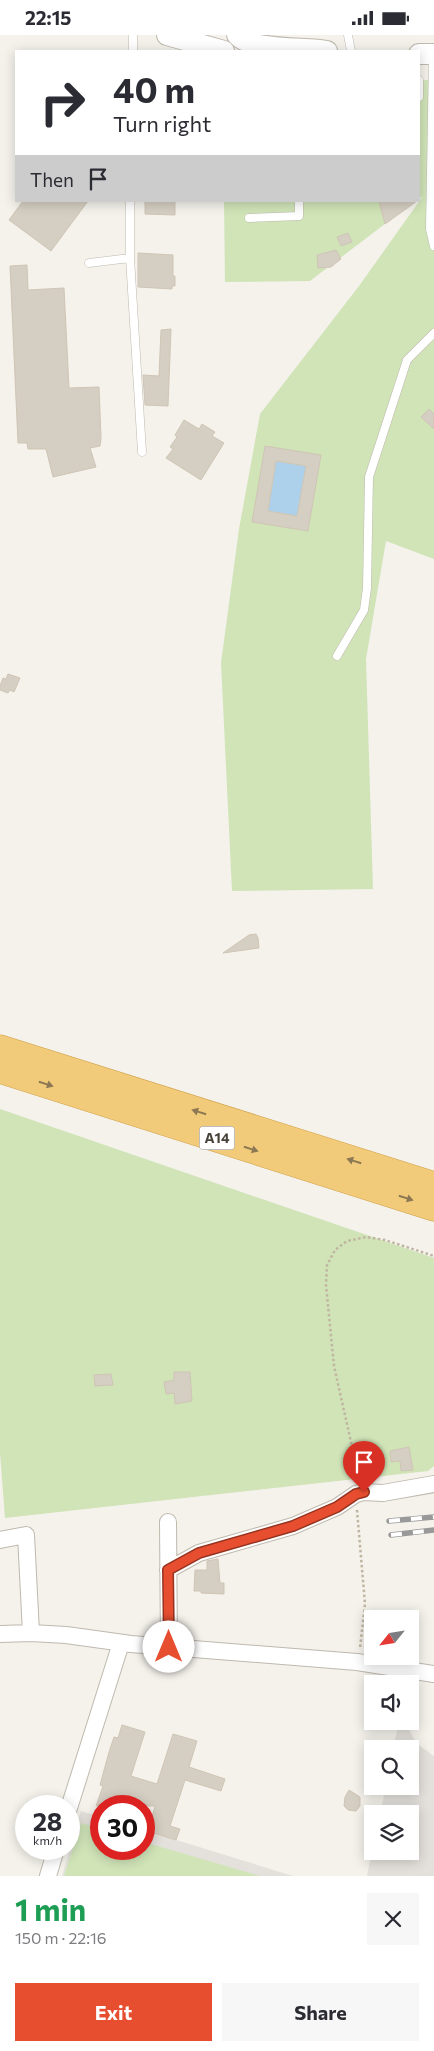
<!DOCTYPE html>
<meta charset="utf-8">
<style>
body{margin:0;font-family:Commissioner,sans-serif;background:#f7f7f7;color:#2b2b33;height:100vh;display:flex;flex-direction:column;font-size:19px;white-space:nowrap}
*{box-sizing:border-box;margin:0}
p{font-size:16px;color:#7c7c81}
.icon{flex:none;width:28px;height:28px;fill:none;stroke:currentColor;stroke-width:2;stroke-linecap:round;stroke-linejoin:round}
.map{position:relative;height:1841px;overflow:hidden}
.side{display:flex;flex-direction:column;background:#fff;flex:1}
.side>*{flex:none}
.guide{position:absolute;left:15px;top:15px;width:405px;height:152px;border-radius:0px;box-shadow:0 2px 12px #0003;background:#fff;color:#2b2b33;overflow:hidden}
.needle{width:32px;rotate:240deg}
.buttons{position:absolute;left:364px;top:1575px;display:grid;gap:10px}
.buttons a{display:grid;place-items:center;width:55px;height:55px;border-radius:0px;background:#fff;box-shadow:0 2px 12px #0003;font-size:25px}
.speed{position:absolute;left:15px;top:1760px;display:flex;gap:10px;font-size:25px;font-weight:700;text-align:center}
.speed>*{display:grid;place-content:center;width:65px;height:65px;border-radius:50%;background:#fff;box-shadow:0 2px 12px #0003;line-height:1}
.speed small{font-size:12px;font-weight:400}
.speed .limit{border:8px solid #d22;background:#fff;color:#111}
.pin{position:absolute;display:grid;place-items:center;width:42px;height:42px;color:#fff;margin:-51px -21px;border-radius:50% 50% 50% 0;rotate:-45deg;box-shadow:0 0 5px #0007}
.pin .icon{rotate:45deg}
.me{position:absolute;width:55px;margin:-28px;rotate:0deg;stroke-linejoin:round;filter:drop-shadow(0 0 4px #0008)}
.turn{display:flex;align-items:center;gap:18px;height:105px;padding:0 15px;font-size:22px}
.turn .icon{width:65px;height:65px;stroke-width:2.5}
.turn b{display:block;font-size:35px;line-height:42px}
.then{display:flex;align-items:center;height:48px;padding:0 15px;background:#0003;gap:10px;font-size:19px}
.round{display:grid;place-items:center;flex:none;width:52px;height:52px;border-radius:0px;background:#f7f7f7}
.summary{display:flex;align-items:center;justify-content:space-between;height:85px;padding:0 15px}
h1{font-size:30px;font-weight:700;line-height:38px;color:#1e9e55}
.action{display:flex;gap:10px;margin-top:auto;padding:10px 15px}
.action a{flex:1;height:58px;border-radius:0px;background:#e74e30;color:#fff;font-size:20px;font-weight:700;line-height:58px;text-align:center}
.action a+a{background:#f7f7f7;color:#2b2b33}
.status{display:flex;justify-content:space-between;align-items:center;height:35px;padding:0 25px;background:#fff;direction:ltr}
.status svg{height:14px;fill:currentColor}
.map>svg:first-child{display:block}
.industrial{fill:#e4e1dc}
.green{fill:#d0e4b8}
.water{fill:#aed1eb}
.building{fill:#d5cec2;stroke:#cfc5b5;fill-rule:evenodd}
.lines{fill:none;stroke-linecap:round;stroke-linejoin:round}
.service-casing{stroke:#bfb9ae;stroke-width:9}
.minor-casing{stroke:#bfb9ae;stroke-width:18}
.tertiary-casing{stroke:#bfb9ae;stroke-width:22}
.motorway-casing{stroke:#d0a04a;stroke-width:29}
.path{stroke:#c0b5a1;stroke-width:2.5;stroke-dasharray:2.5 2.5;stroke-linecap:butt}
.service{stroke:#fff;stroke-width:8}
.minor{stroke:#fff;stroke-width:16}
.tertiary{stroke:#fff;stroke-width:20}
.motorway{stroke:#f1cb79;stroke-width:28}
.rail-casing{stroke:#999;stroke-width:5.5}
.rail{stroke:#fff;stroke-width:4;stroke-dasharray:11;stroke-linecap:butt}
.oneway{fill:#8c7953}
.route-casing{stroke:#96331f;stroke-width:12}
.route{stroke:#e74e30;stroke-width:9}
.labels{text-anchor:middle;stroke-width:5;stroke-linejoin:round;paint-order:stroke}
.shield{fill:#fff;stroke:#7f7b75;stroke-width:1}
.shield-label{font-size:14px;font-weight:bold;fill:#48433a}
</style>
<div class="status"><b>22:15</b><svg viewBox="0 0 49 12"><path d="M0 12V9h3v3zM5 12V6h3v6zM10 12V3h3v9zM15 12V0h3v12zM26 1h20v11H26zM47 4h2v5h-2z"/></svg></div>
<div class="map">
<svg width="434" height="1841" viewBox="0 0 434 1841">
<rect width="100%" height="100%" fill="#f4f2eb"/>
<!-- industrial -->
<path class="industrial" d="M399,1686H405L416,1708L434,1721V1841H367L372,1815L410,1816V1779H380L386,1751H410V1714H393Z
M81,1776L101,1782V1814H144V1795L293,1841H62Z"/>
<!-- green -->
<path class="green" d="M434,44V524L386,506L366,624L373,854L232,856L221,628L239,494L260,379L359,251L423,161L419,164V46Z
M224,166H415L310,246L225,247Z
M0,1074L434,1223V1431L428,1436L5,1483L0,1418Z
M81,1788L101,1794V1814H144V1807L260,1841H64Z"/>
<!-- water -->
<path class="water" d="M276,426L306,431L297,481L268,476Z"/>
<!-- building -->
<path class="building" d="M23,166H88L51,216L9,185Z
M145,166H175V180L145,179Z
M379,166H417L385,189Z
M348,198L352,207L341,211L337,202Z
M336,215L341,224L331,232L318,233L317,220Z
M138,218L173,220V241H175V251H172V254L138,252Z
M27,230L28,255L64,253L69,353L99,352L101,403L100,411L90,413L96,432L53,442L46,414H28L27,408H18L10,231Z
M171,294L168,371L145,370L143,340L159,341L161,295Z
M429,374L434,379V394L421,382Z
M184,385L199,394L202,389L215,397L212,401L224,408L201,445L166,423L173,414L170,412L177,402L175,400Z
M265,411L321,420L308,496L252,487ZM276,426L306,431L297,481L268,476Z
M8,639L20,643L14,657L10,655L8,658L0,655V651L3,643L6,644Z
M256,899L258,903L259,913L223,918L249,900Z
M174,1337H190L192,1366L175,1369L174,1358L166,1359L164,1347L174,1345Z
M111,1339L113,1350L95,1351L94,1340Z
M409,1412L413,1435L401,1436L400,1426L391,1427L390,1416Z
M218,1524L220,1548H224V1559L201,1558V1556H194L195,1535H207V1526Z
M122,1690L145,1697L131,1741L157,1749L173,1699L197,1706L189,1732L225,1744L221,1756L185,1745L170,1791L180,1794L176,1805L148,1796L155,1771H96L103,1751L100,1750L109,1717L114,1702L118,1703Z
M349,1755L360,1762V1771L356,1776L348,1775L344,1771L345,1762Z"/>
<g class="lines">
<defs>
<path id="service" d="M348,0L351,16
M133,16V0
M433,21L430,194L434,211
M419,45V62
M130,166V223L142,417
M249,183L299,181V166
M89,228L130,223
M337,621L364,575L367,553L369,442L407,325L434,298"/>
<path id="minor" d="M168,1487L169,1612
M0,1505L26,1500L31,1598
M168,1535L199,1518L293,1491L337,1472L356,1459L363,1457L383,1458L434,1449
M0,1599L31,1598L66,1600L131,1609L357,1627L434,1639
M69,1773L121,1608
M48,1841L56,1814"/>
<path id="tertiary" d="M167,0L224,16
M237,0C250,16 305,12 327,16
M419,19H434"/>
<path id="motorway" d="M0,1014L434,1151
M0,1034L434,1172"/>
</defs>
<!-- service casing -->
<use href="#service" class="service-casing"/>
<!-- minor casing -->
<use href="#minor" class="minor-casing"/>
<!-- tertiary casing -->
<use href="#tertiary" class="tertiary-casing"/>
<!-- motorway casing -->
<use href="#motorway" class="motorway-casing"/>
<!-- path -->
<path class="path" d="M356,1444L351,1407L334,1331L326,1250L327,1230L335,1215L347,1206L366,1202L385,1205L434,1221
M357,1475L365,1569L360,1613"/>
<!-- service -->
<use href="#service" class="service"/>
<!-- minor -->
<use href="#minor" class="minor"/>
<!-- tertiary -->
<use href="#tertiary" class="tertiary"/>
<!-- motorway -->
<use href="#motorway" class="motorway"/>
<defs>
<path id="rail" d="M389,1486L434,1482
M391,1500L434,1495"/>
</defs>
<!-- rail casing -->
<use href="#rail" class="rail-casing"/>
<!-- rail -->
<use href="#rail" class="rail"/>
</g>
<!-- one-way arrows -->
<defs><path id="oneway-solid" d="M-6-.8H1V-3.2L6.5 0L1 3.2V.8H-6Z" transform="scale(1.25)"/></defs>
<g class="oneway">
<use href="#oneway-solid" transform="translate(46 1049) rotate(18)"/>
<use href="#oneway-solid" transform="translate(199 1077) rotate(-162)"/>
<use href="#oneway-solid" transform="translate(251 1114) rotate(18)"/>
<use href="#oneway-solid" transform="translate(354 1126) rotate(-162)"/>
<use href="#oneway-solid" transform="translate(406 1163) rotate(18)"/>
</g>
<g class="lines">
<defs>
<path id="route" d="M169,1612L168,1535L199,1518L293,1491L337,1472L356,1459L364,1457"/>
</defs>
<!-- route casing -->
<use href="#route" class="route-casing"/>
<!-- route -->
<use href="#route" class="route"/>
</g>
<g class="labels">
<!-- shield labels -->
<rect class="shield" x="199.5" y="1091.5" width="35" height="23" rx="4"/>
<g class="shield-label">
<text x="217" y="1108">A14</text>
</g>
</g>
</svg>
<div class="buttons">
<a><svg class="needle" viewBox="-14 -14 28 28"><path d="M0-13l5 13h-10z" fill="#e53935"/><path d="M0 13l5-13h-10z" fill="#7c7c81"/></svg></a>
<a><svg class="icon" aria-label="sound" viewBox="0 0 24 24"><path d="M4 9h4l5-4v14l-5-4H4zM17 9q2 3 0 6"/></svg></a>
<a><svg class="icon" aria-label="search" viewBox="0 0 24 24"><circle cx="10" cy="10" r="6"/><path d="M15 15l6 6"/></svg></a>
<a><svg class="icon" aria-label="layers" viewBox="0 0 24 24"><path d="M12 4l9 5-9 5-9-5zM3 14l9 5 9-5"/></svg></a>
</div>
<div class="speed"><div>28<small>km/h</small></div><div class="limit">30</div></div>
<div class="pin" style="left:364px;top:1457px;background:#d93025"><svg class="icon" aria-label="arrive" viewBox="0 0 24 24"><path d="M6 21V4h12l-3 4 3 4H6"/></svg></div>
<svg class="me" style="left:169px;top:1612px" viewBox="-20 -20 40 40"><circle r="19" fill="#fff"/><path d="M0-13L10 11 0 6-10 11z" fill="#e74e30"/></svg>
<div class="guide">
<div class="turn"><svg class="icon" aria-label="right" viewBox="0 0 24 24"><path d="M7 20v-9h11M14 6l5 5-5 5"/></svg><div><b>40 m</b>Turn right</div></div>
<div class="then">Then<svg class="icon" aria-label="arrive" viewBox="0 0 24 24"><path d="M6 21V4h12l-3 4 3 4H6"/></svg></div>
</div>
</div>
<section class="side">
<div class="summary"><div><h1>1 min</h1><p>150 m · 22:16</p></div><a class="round"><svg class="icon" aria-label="close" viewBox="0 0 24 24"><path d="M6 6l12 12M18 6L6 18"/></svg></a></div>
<div class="action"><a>Exit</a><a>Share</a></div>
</section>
